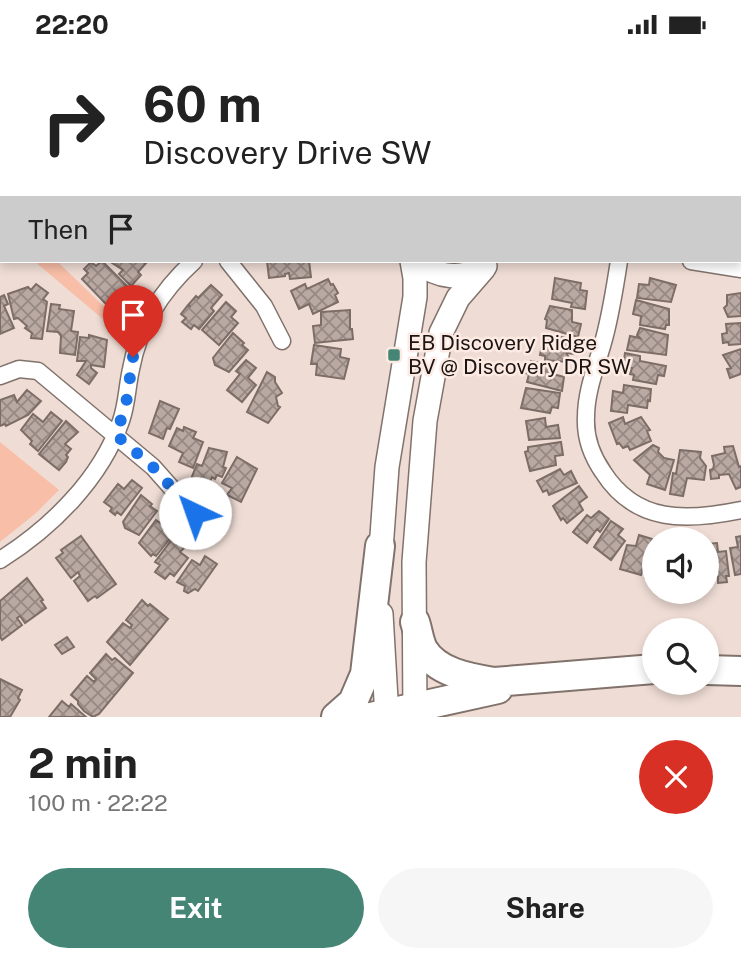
<!DOCTYPE html>
<meta charset="utf-8">
<style>
body{margin:0;font-family:"Public Sans",sans-serif;background:#f6f6f6;color:#222;height:100vh;display:flex;flex-direction:column;font-size:26px;white-space:nowrap}
*{box-sizing:border-box;margin:0}
p{font-size:23px;color:#767676}
.icon{flex:none;width:38px;height:38px;fill:none;stroke:currentColor;stroke-width:2;stroke-linecap:round;stroke-linejoin:round}
.map{position:relative;height:668px;overflow:hidden}
.sheet{display:flex;flex-direction:column;background:#fff;flex:1}
.sheet>*{flex:none}
.banner{position:absolute;left:0px;top:0px;width:742px;height:214px;box-shadow:0 4px 10px #0003;background:#fff;color:#222;overflow:hidden}
.fabs{position:absolute;left:642px;top:478px;display:grid;gap:14px}
.fabs a{display:grid;place-items:center;width:77px;height:77px;border-radius:50%;background:#fff;box-shadow:0 4px 10px #0003;font-size:35px}
.pin{position:absolute;display:grid;place-items:center;width:60px;height:60px;color:#fff;margin:-72px -30px;border-radius:50% 50% 50% 0;rotate:-45deg;box-shadow:0 0 7px #0007}
.pin .icon{rotate:45deg}
.me{position:absolute;width:77px;margin:-38px;rotate:318deg;stroke-linejoin:round;filter:drop-shadow(0 0 5px #0008)}
.turn{display:flex;align-items:center;gap:24px;height:147px;padding:0 28px;font-size:32px}
.turn .icon{width:91px;height:91px;stroke-width:2.5}
.turn b{display:block;font-size:49px;line-height:60px}
.then{display:flex;align-items:center;height:66px;padding:0 28px;background:#0003;gap:14px;font-size:26px}
.round{display:grid;place-items:center;flex:none;width:74px;height:74px;border-radius:37px;background:#f6f6f6}
.summary{display:flex;align-items:center;justify-content:space-between;height:119px;padding:0 28px}
h1{font-size:42px;font-weight:700;line-height:52px}
.cta{display:flex;gap:14px;margin-top:auto;padding:14px 28px}
.cta a{flex:1;height:80px;border-radius:42px;background:#448576;color:#fff;font-size:28px;font-weight:700;line-height:80px;text-align:center}
.cta a+a{background:#f6f6f6;color:#222}
.status{display:flex;justify-content:space-between;align-items:center;height:49px;padding:0 35px;background:#fff;direction:ltr}
.status svg{height:19px;fill:currentColor}
.map>svg:first-child{display:block}
.green{fill:#f8bea7}
.building{fill:url(#building-cross-hatch);stroke:#7d6d67;stroke-width:2}
.lines{fill:none;stroke-linecap:round;stroke-linejoin:round}
.street-casing{stroke:#81726b;stroke-width:19}
.secondary-casing{stroke:#81726b;stroke-width:26}
.highway-casing{stroke:#81726b;stroke-width:32}
.street{stroke:#fff;stroke-width:16}
.secondary{stroke:#fff;stroke-width:23}
.highway{stroke:#fff;stroke-width:28}
.route{stroke:#1a73e8;stroke-width:12;stroke-dasharray:0 21.6}
.poi-dot{fill:#448576;stroke:#fceae3;stroke-width:2.5}
.labels{text-anchor:middle;stroke-width:5;stroke-linejoin:round;paint-order:stroke}
.poi-label{font-size:21px;fill:#1a1412;stroke:#fceae3;text-anchor:start}
</style>
<div class="status"><b>22:20</b><svg viewBox="0 0 49 12"><path d="M0 12V9h3v3zM5 12V6h3v6zM10 12V3h3v9zM15 12V0h3v12zM26 1h20v11H26zM47 4h2v5h-2z"/></svg></div>
<div class="map">
<svg width="741" height="668" viewBox="0 0 741 668">
<defs>
<pattern id="building-cross-hatch" width="8" height="8" patternUnits="userSpaceOnUse" patternTransform="scale(1.75)"><rect width="8" height="8" fill="#baa9a2"/><path d="M0 0l8 8M0 8l8-8" fill="none" stroke="#968883"/></pattern>
</defs>
<rect width="100%" height="100%" fill="#efddd5"/>
<!-- green -->
<path class="green" d="M0,0H521L2,2V212H0Z
M34,212H60L59,214L126,279L123,287Z
M0,393L59,441L36,464L0,493Z"/>
<!-- building -->
<path class="building" d="M102,212L131,241L118,258L110,251L106,255L82,230L88,224L84,220L91,213L96,217Z
M109,212H144L146,214L138,223L141,226L131,237L119,225L123,221Z
M267,212H309L311,228L290,230L289,224L285,225V227L269,229Z
M555,229L581,234L580,241L587,242L585,260L571,258L572,254L552,250Z
M650,229L676,236L671,253L637,249L639,235L649,236Z
M328,230L331,236L333,235L338,244L335,246L338,253L313,265L309,255L299,260L291,242L305,235L307,240Z
M36,235L48,244L43,250L47,253L42,290L31,289L32,284L25,279L27,277L18,269L14,270L8,245L28,238L31,241Z
M211,236L222,246L211,259L214,262L199,280L194,276L191,280L182,273L186,269L181,265L188,256L190,258L189,255L196,247L198,249Z
M741,244V267L728,268L724,259L727,256V246Z
M4,246L8,255L4,257L14,279L0,285V248Z
M636,251L669,260V276H666L665,280L640,276L641,267L633,265Z
M226,253L236,262L231,268L238,274L219,296L202,281Z
M51,255L60,256L59,260L74,262L71,282L78,283L75,306L60,304L61,287L58,283L47,282Z
M550,257L572,261V273L581,275L578,288L546,279L547,271L545,270Z
M350,261V280H352L353,290L315,294L313,277L321,276V263Z
M741,274V295L729,296L728,293L723,294L722,285L727,284L726,275Z
M640,279L668,286L666,306L627,301L630,287L640,289L637,286Z
M233,284L244,294L242,296L248,301L229,323L215,316L213,309Z
M89,286L107,291L104,318L91,316V319L97,324L89,335L77,326L86,312H77L80,288L89,289Z
M550,286L578,291L574,305L566,304L570,310L568,313L545,311V307L540,306L544,287L549,288Z
M314,296L341,300L340,308L349,310L344,330L316,326L317,315H311Z
M741,300V325L730,329L727,320L731,319L723,306Z
M625,304L640,307V312L666,317L664,327L658,326L656,335L633,331L634,326L630,325L632,319L623,318Z
M246,311L256,319L248,329L256,336L242,353L227,341L240,325L236,322Z
M531,312L554,317L553,325L564,328L562,342L527,333L529,325L525,324L526,316L530,317Z
M267,323L275,328V333L282,344L276,348L278,357L280,358L268,374L247,363Z
M624,336L651,340L650,352L648,351L647,359L628,356L627,364L611,362L613,342L623,344Z
M526,339L560,344L558,359L552,358L550,364L521,359Z
M27,341L41,352L28,366L6,377L5,375L0,377V351L14,346L17,353Z
M160,352L179,360L170,380L167,379L163,390L149,384Z
M51,363L62,372L38,402L30,395L32,392L21,381L33,365L43,373Z
M623,368L625,375L641,368L650,381L647,382L651,392L630,401L628,397L623,399L619,394L617,395L609,374Z
M545,369L546,378L558,376L560,389L529,391L526,372Z
M66,372L78,383L65,395L71,400L66,406L68,408L66,413L59,421L39,405Z
M184,378L196,383L193,389L203,393L193,419L179,413L183,404L169,397L177,379L183,382Z
M561,393L563,406L555,407L556,416L530,422L525,403L528,402V398Z
M653,396L659,399L658,403L664,409L674,411L665,441L647,435L650,426L634,411Z
M733,397L739,418L741,417V438L736,440L729,425L719,426V429L711,430L710,421L713,420L714,416L712,407L725,404L724,398Z
M209,399L227,403L223,418L226,419L222,428L217,426L215,430L212,428L208,438L191,430L197,415L202,417Z
M680,401L701,403L700,409L706,417L704,431L687,429L683,447L670,445L673,424L676,425Z
M237,408L257,420L241,453L227,446L232,439L222,434Z
M560,420L564,426L571,422L577,434L549,446L547,441L543,443L537,432Z
M132,431L142,439L121,466L117,463L115,466L110,462L112,459L104,453L118,435L124,440Z
M579,437L587,448L579,454L583,461L567,474L563,469L561,471L553,457Z
M141,446L152,455L150,457L157,462L139,486L125,479L123,473Z
M599,462L609,470L600,483L597,480L587,494L573,483L587,466L591,469Z
M156,471L163,476L165,473L176,482L156,507L153,505L151,507L139,494Z
M611,472L623,480L618,486L625,492L611,511L594,498Z
M639,486L652,490L641,526L620,520L627,496L636,497Z
M81,487L116,535L97,549L95,547L88,552L74,532L80,527L78,523L71,529L56,509L63,504L61,501Z
M741,487V525L735,526L730,499L738,498L736,488Z
M173,489L185,498L180,503L188,509L174,527L170,524L165,530L155,523L160,516L155,513Z
M654,492V531L645,529Z
M717,494L718,503L726,502L729,527H726L727,533L718,534V528L708,529L707,495Z
M205,507L217,515L198,542L195,540L188,544L184,542L185,537L177,533L192,511L200,516Z
M27,529L43,551L41,552L46,559L25,574L20,567L17,569L22,576L2,591L0,588V552Z
M142,551L148,557L150,555L168,570L130,616L107,593L123,574L130,579L132,576L126,571Z
M67,588L74,598L62,605L55,596Z
M106,605L112,611L115,609L133,624L99,665L93,668L84,662L78,655V652L71,646L87,627L94,633L96,630L90,624Z
M0,630L22,641L18,649L20,651L10,668H0Z
M62,652L69,658L71,655L86,668H49Z"/>
<g class="lines">
<defs>
<path id="street" d="M530,2L531,0
M557,2L558,0
M720,2L721,0
M740,194H741
M228,212L264,257L282,292
M619,212C615,238 611,264 604,290C597,316 586,341 586,368C585,387 592,407 603,423C636,475 687,472 741,461
M691,212L741,220
M0,327L19,320L38,322L153,418L184,453L212,477
M0,511C51,479 101,430 121,372C127,355 127,338 131,320C139,276 161,242 194,212"/>
<path id="secondary" d="M417,212C438,229 461,232 485,217
M380,514L387,418L415,248V229L412,212
M381,565L387,668
M415,668L414,513L425,372L441,284L458,249L484,219"/>
<path id="highway" d="M415,573C418,582 419,592 423,600C437,624 470,629 494,633L654,620
M707,621L741,622
M336,668L353,653L365,625L380,497
M371,668L498,640"/>
</defs>
<!-- street casing -->
<use href="#street" class="street-casing"/>
<!-- secondary casing -->
<use href="#secondary" class="secondary-casing"/>
<!-- highway casing -->
<use href="#highway" class="highway-casing"/>
<!-- street -->
<use href="#street" class="street"/>
<!-- secondary -->
<use href="#secondary" class="secondary"/>
<!-- highway -->
<use href="#highway" class="highway"/>
</g>
<g class="lines">
<!-- route -->
<path class="route" d="M133,308L126,355L116,386L153,418L195,464"/>
</g>
<!-- markers -->
<rect class="poi-dot" x="387" y="299" width="14" height="14" rx="3.5"/>
<g class="labels">
<!-- poi labels -->
<g class="poi-label">
<text x="408" y="301">EB Discovery Ridge<tspan x="408" dy="24">BV @ Discovery DR SW</tspan></text>
</g>
</g>
</svg>
<div class="fabs">
<a><svg class="icon" aria-label="sound" viewBox="0 0 24 24"><path d="M4 9h4l5-4v14l-5-4H4zM17 9q2 3 0 6"/></svg></a>
<a><svg class="icon" aria-label="search" viewBox="0 0 24 24"><circle cx="10" cy="10" r="6"/><path d="M15 15l6 6"/></svg></a>
</div>
<div class="pin" style="left:133px;top:308px;background:#d93025"><svg class="icon" aria-label="arrive" viewBox="0 0 24 24"><path d="M6 21V4h12l-3 4 3 4H6"/></svg></div>
<svg class="me" style="left:195px;top:464px" viewBox="-20 -20 40 40"><circle r="19" fill="#fff"/><path d="M0-13L10 11 0 6-10 11z" fill="#1a73e8"/></svg>
<div class="banner">
<div class="turn"><svg class="icon" aria-label="right" viewBox="0 0 24 24"><path d="M7 20v-9h11M14 6l5 5-5 5"/></svg><div><b>60 m</b>Discovery Drive SW</div></div>
<div class="then">Then<svg class="icon" aria-label="arrive" viewBox="0 0 24 24"><path d="M6 21V4h12l-3 4 3 4H6"/></svg></div>
</div>
</div>
<section class="sheet">
<div class="summary"><div><h1>2 min</h1><p>100 m · 22:22</p></div><a class="round" style="background:#d93025;color:#fff"><svg class="icon" aria-label="close" viewBox="0 0 24 24"><path d="M6 6l12 12M18 6L6 18"/></svg></a></div>
<div class="cta"><a>Exit</a><a>Share</a></div>
</section>
